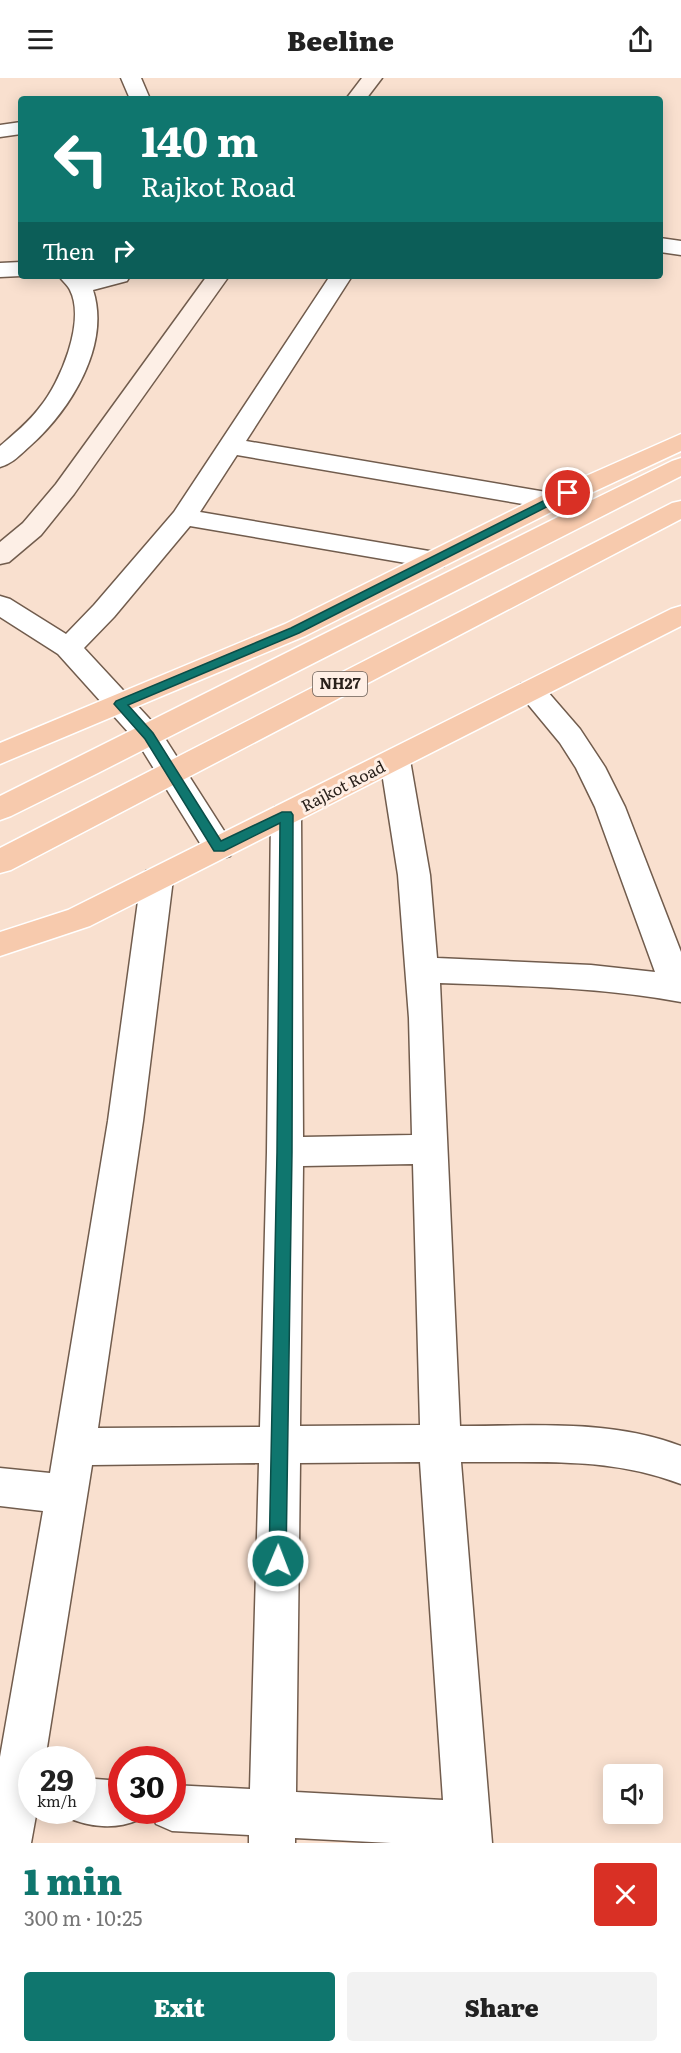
<!DOCTYPE html>
<meta charset="utf-8">
<style>
body{margin:0;font-family:Literata,serif;background:#f2f2f2;color:#222;height:100vh;display:flex;flex-direction:column;font-size:22px;white-space:nowrap}
*{box-sizing:border-box;margin:0}
p{font-size:20px;color:#767676}
.icon{flex:none;width:33px;height:33px;fill:none;stroke:currentColor;stroke-width:2;stroke-linecap:round;stroke-linejoin:round}
.map{position:relative;height:1765px;overflow:hidden}
.side{display:flex;flex-direction:column;background:#fff;flex:1}
.side>*{flex:none}
.hud{position:absolute;left:18px;top:18px;width:645px;height:183px;border-radius:6px;box-shadow:0 3px 15px #0003;background:#0f766e;color:#fff;overflow:hidden}
.tools{position:absolute;left:603px;top:1686px;display:grid;gap:12px}
.tools a{display:grid;place-items:center;width:60px;height:60px;border-radius:6px;background:#fff;box-shadow:0 3px 15px #0003;font-size:30px}
.speed{position:absolute;left:18px;top:1668px;display:flex;gap:12px;font-size:30px;font-weight:700;text-align:center}
.speed>*{display:grid;place-content:center;width:78px;height:78px;border-radius:50%;background:#fff;box-shadow:0 3px 15px #0003;line-height:1}
.speed small{font-size:15px;font-weight:400}
.speed .limit{border:9px solid #d22;background:#fff;color:#111}
.pin{position:absolute;display:grid;place-items:center;width:51px;height:51px;color:#fff;margin:-26px;border:3px solid #fff;border-radius:50%;box-shadow:0 2px 6px #0007}
.me{position:absolute;width:66px;margin:-33px;rotate:1deg;stroke-linejoin:round;filter:drop-shadow(0 0 4px #0008)}
.turn{display:flex;align-items:center;gap:21px;height:126px;padding:0 24px;font-size:27px}
.turn .icon{width:78px;height:78px;stroke-width:2.5}
.turn b{display:block;font-size:42px;line-height:51px}
.then{display:flex;align-items:center;height:57px;padding:0 24px;background:#0003;gap:12px;font-size:22px}
.round{display:grid;place-items:center;flex:none;width:63px;height:63px;border-radius:6px;background:#f2f2f2}
.summary{display:flex;align-items:center;justify-content:space-between;height:102px;padding:0 24px}
h1{font-size:36px;font-weight:800;line-height:45px;color:#0f766e}
.action{display:flex;gap:12px;margin-top:auto;padding:12px 24px}
.action a{flex:1;height:69px;border-radius:6px;background:#0f766e;color:#fff;font-size:24px;font-weight:800;line-height:69px;text-align:center}
.action a+a{background:#f2f2f2;color:#222}
header{display:flex;justify-content:space-between;align-items:center;height:78px;padding:0 24px;background:#fff;font-size:27px;font-weight:800}
.map>svg:first-child{display:block}
.lines{fill:none;stroke-linecap:round;stroke-linejoin:round}
.street-casing{stroke:#715c4d;stroke-width:3}
.secondary-casing{stroke:#715c4d;stroke-width:3}
.highway-casing{stroke:#fff;stroke-width:3}
.street{fill:#fff;fill-rule:evenodd}
.secondary{fill:#fdefe6;fill-rule:evenodd}
.highway{fill:#f7caad;fill-rule:evenodd}
.route{fill:#0f766e;stroke:#0a4d48;stroke-width:1.5}
.labels{text-anchor:middle;stroke-width:6;stroke-linejoin:round;paint-order:stroke}
.shield{fill:#ffefe5;stroke:#6a5f58;stroke-width:1.5}
.shield-label{font-size:15px;font-weight:bold;fill:#2a211b}
.street-label{font-size:16px;fill:#2a211b;stroke:#ffefe5}
</style>
<header><svg class="icon" aria-label="menu" viewBox="0 0 24 24"><path d="M4 6h16M4 12h16M4 18h16"/></svg>Beeline<svg class="icon" aria-label="share" viewBox="0 0 24 24"><path d="M12 15V3M7 8l5-5 5 5M5 13v7h14v-7"/></svg></header>
<div class="map">
<svg width="681" height="1765" viewBox="0 0 681 1765">
<rect width="100%" height="100%" fill="#f9e0cf"/>
<g class="lines">
<defs>
<path id="street" d="M121,0H141L150,21H130Z
M21,44V56L0,59V47Z
M660,160L681,163V177L660,174Z
M21,184V198L0,199V185Z
M59,198H82L84,200L93,198H130L127,203L93,212C111,268 70,332 30,368C21,376 12,386 0,389V368C14,356 29,344 40,329C60,305 86,243 70,212C68,207 62,203 59,198Z
M330,198H352L246,363L552,415L561,417L565,423L561,429L552,431L237,377L200,434L435,474L444,476L448,482L444,488L435,490L190,448L114,539L84,570L159,651L235,770L230,778L219,781L208,778L138,665L58,576L0,539V518L10,521L66,556L94,527L174,434Z
M531,604L541,606L580,651L605,689L625,729L681,874V924C601,909 520,908 440,905L460,1348C535,1348 609,1341 681,1368V1406C608,1378 538,1385 461,1384L492,1765H391L295,1760V1765H249V1757L172,1753L156,1746L150,1732H172V1707L250,1711L259,1385L92,1387L45,1682H32V1732H37L31,1765H0V1679L43,1433L0,1428V1390L50,1395L108,1043L141,801L146,793L157,790L168,793L173,801L143,1043L98,1350L260,1349L267,1074L271,737L275,729L286,726L297,729L301,737L303,1059L412,1057L409,940L398,797L380,682L384,675L395,672L406,675L410,682L430,797L437,880L591,887L655,894L595,729L576,690L560,665L517,613L521,606ZM413,1086L420,1347L300,1348L303,1088ZM420,1384L443,1722L296,1714L300,1385Z
M82,1700L122,1703V1732H142L138,1742C115,1752 89,1749 66,1739L63,1732H82Z"/>
<path id="secondary" d="M362,0H382L366,21H346Z
M207,198H229L74,416L41,457L9,484L0,486V464L23,445L56,406Z"/>
<path id="highway" d="M681,356V373L561,429L305,558L0,686V665L285,546L543,417Z
M681,380V398L96,696L11,738L0,742V718L586,425L672,383Z
M681,423V441L11,792L0,795V770L672,425Z
M681,528V548L90,848L0,878V854L68,832L671,531Z"/>
</defs>
<!-- street casing -->
<use href="#street" class="street-casing"/>
<!-- secondary casing -->
<use href="#secondary" class="secondary-casing"/>
<!-- highway casing -->
<use href="#highway" class="highway-casing"/>
<!-- street -->
<use href="#street" class="street"/>
<!-- secondary -->
<use href="#secondary" class="secondary"/>
<!-- highway -->
<use href="#highway" class="highway"/>
</g>
<!-- route -->
<path class="route" d="M565,412H572L574,415L299,555L128,627L153,655L221,763L282,734H291L293,737L292,1074L286,1483L284,1489L278,1491L271,1489L269,1483L277,1074L280,745L224,773H214L145,661L114,626L116,623L291,550Z"/>
<g class="labels">
<!-- shield labels -->
<rect class="shield" x="313" y="594" width="54" height="24" rx="4.5"/>
<g class="shield-label">
<text x="340" y="611">NH27</text>
</g>
<!-- street labels -->
<g class="street-label">
<text transform="translate(343 708) rotate(-27)" y="6">Rajkot Road</text>
</g>
</g>
</svg>
<div class="tools">
<a><svg class="icon" aria-label="sound" viewBox="0 0 24 24"><path d="M4 9h4l5-4v14l-5-4H4zM17 9q2 3 0 6"/></svg></a>
</div>
<div class="speed"><div>29<small>km/h</small></div><div class="limit">30</div></div>
<div class="pin" style="left:568px;top:415px;background:#d93025"><svg class="icon" aria-label="arrive" viewBox="0 0 24 24"><path d="M6 21V4h12l-3 4 3 4H6"/></svg></div>
<svg class="me" style="left:278px;top:1483px" viewBox="-20 -20 40 40"><circle r="17" fill="#0f766e" stroke="#fff" stroke-width="3"/><path d="M0-11L8 9 0 5-8 9z" fill="#fff"/></svg>
<div class="hud">
<div class="turn"><svg class="icon" aria-label="left" viewBox="0 0 24 24"><path d="M17 20v-9H6M10 6l-5 5 5 5"/></svg><div><b>140 m</b>Rajkot Road</div></div>
<div class="then">Then<svg class="icon" aria-label="right" viewBox="0 0 24 24"><path d="M7 20v-9h11M14 6l5 5-5 5"/></svg></div>
</div>
</div>
<section class="side">
<div class="summary"><div><h1>1 min</h1><p>300 m · 10:25</p></div><a class="round" style="background:#d93025;color:#fff"><svg class="icon" aria-label="close" viewBox="0 0 24 24"><path d="M6 6l12 12M18 6L6 18"/></svg></a></div>
<div class="action"><a>Exit</a><a>Share</a></div>
</section>
